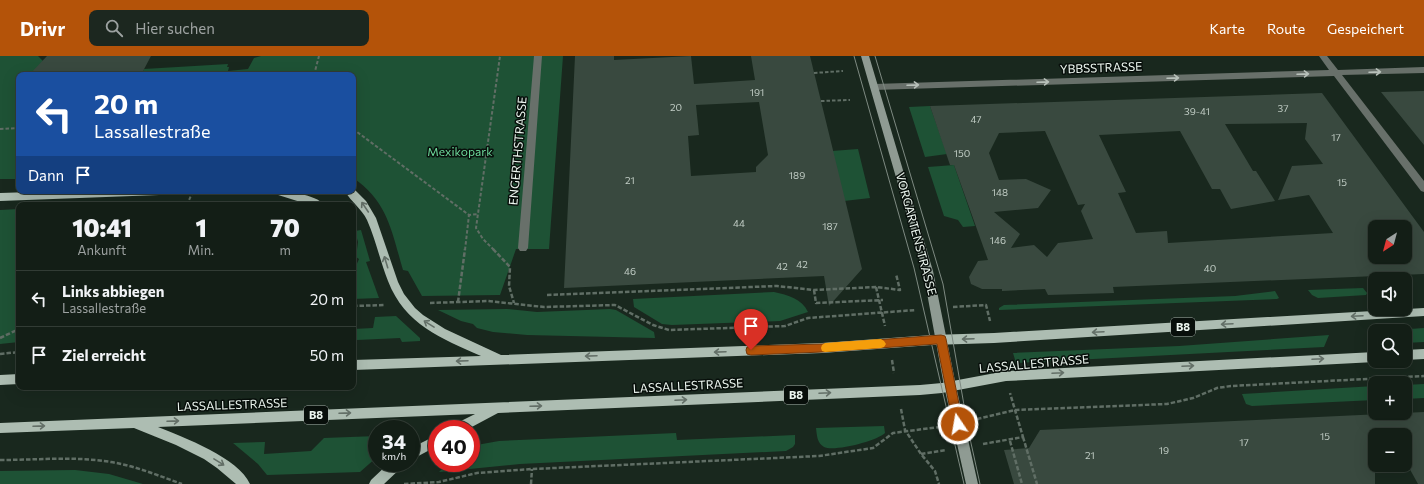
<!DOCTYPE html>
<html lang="de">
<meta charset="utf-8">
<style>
body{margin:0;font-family:Commissioner,sans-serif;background:#1c271f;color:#f1f3f6;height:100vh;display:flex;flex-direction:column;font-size:15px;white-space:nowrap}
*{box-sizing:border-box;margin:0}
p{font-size:13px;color:#9da2a1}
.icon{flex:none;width:22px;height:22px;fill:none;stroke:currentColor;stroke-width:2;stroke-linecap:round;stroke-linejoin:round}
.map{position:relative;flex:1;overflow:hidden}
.details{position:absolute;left:16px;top:146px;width:340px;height:188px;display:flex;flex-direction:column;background:#131e16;border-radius:8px;box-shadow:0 4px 16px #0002,0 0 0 1px #323c35}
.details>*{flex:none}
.guide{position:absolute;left:16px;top:16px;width:340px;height:122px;border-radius:8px;box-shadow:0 4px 16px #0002,0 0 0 1px #323c35;background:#1a4fa0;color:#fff;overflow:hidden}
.needle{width:26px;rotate:216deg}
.fabs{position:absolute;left:1368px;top:164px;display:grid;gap:8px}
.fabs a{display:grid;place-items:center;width:44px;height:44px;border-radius:8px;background:#131e16;box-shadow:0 4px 16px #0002,0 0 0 1px #323c35;font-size:20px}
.speed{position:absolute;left:368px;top:364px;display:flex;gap:8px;font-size:20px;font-weight:700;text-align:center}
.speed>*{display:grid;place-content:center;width:52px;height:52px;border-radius:50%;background:#131e16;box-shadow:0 4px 16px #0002,0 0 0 1px #323c35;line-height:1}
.speed small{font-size:10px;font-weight:400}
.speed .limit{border:6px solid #d22;background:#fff;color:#111}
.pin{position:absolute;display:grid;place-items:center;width:34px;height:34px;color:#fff;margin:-41px -17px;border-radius:50% 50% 50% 0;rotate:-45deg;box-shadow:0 0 4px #0007}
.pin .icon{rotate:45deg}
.me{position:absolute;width:44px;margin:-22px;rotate:348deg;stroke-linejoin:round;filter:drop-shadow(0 0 3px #0008)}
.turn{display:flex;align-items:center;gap:14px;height:84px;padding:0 12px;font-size:18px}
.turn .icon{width:52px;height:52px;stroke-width:2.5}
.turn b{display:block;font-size:28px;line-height:34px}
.then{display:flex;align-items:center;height:38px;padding:0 12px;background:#0003;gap:8px;font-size:15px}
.eta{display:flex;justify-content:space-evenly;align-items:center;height:68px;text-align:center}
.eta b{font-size:24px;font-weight:800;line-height:28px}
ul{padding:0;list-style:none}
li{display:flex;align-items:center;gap:12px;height:56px;padding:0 12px;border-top:1px solid #323c35}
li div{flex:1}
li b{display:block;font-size:15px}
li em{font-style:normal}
header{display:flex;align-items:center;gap:24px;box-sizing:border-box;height:56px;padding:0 20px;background:#b45309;color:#fff}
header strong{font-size:19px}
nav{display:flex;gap:22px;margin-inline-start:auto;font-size:14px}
.search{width:280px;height:36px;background:#1c271f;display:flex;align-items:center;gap:10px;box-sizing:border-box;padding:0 14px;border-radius:8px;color:#9da2a1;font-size:15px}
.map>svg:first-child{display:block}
.green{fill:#1e5235}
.building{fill:#39493f;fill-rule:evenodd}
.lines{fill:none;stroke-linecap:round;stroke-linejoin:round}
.path-far1{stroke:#606e65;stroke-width:2;stroke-dasharray:3.5 2;stroke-linecap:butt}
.path{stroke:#606e65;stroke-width:2.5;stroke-dasharray:4.5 2;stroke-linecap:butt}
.street{fill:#68706a;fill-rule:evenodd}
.secondary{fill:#8f9b93;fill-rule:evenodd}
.primary{fill:#adbdb2;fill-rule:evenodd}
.tram{stroke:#7e8a82;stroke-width:1}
.oneway{stroke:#b8c1ba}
.oneway2{stroke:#636f67}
.route{fill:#b45309;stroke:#753606}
.slow{fill:#f59e0b}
.labels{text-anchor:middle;stroke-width:3;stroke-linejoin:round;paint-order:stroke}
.number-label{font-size:10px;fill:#c0ccc4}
.shield{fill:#080f0b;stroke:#a8b1ab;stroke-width:1}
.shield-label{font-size:11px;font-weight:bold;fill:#edf7f0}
.street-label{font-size:12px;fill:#edf7f0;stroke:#080f0b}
.park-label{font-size:12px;fill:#6fdd9e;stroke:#080f0b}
</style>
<header>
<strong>Drivr</strong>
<div class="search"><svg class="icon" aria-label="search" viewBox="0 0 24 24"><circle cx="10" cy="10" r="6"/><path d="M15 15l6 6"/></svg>Hier suchen</div>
<nav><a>Karte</a><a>Route</a><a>Gespeichert</a></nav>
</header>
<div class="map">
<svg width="1424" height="428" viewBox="0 0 1424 428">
<rect width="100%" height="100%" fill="#19281e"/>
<!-- green -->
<path class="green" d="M0,0H38L44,6L29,19H19V123H0Z
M261,0H563L549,193H516L500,239L422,240L408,215L403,214C392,177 388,145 353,122V19H141L144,13L228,8L227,11H229L228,15L248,13L254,2Z
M930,50L947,98L925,101L909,51Z
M858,93L870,142L844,145L832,95Z
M954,109L975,170L963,171L958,164L944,160L928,111Z
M219,145H257L288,149H116Z
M19,153V286L0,288V154Z
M361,174L370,205L366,206L379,242L353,243V217L359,203L356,201L358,186L355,175Z
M1363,232L1367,237L1366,239L1318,242L1312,239L1308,234Z
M1275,235L1279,242L1277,243L999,254V252L1004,249L1235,240Z
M774,236C788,239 802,243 808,256L780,265L672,269L662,268L634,251L633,243Z
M507,253L537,256L610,253L616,254L654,276L655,282L527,279L493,276L477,272L473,268L461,265L438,254Z
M396,260L420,282V285L402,286L400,282L357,284L353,288V273L373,272L375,261Z
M1424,272V286L1405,287V275H1381Z
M1329,279L1324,291L1016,307L1013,297L1179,290Z
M1424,328V342L1405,343V329Z
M1375,330V344L1252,350L1246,348L1242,338Z
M884,370L885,377C877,385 834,396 824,391C817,387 817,380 816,372Z
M676,377L677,384L795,379V388L793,391L786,395L520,408L439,416L448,407H471V390L499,385Z
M377,380V401L360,416L267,419L258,408L233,387L265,386L264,398L311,395L324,382Z
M75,414L109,418L143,428H0V415Z"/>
<!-- building -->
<path class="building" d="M47,0H151L141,19H29Z
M575,0H614V4L691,0L694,28L755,24L751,0H810L862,213L829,250L824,220L564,232ZM759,46L768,99L756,111V116L691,120L688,80L699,79L696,49Z
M1424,35V89L1381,36Z
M1322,37L1424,176V218L1113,231L1114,237L1048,239L1045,233L1002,235V233H982L971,228L969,221L978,205L988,204L954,109H950L930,50ZM1307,67L1305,83L1323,108L1292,110L1278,144L1309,139L1333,177L1168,187L1167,175L1136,177L1118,137L1126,136L1099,79L1180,75L1212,133H1220L1231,153L1275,145L1256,115H1253L1225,68ZM1045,75L1078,149L1085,148L1081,155L1093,183L1058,187L1047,201L1034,189L1011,192L1020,178L994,156L1038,152L1051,134L1026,123L999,124L989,97L999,77ZM1375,171H1405V201H1375Z
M1424,356V428H1418L1407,408H1405V379H1375V428H1014L1004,394L1029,392L1040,374Z"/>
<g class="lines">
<!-- path-far1 -->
<path class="path-far1" d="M814,17L843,15
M209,19L236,18
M314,19L319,0
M821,45L850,44
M0,73L19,72
M353,73L469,159L478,158
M187,149L193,135
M465,194L469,159
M494,194L483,183L476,172L500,0"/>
<!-- path -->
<path class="path" d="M493,193L510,211L509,230L514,247
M876,231L885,270
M814,234L816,247L883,244
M547,239L777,230L814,234L876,231L900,234L896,218
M458,246L465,193
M430,247L488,245L544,251L615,249L653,269L669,274L785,270L808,262L916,254
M353,250L385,249
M953,251L986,249L990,265
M0,282L19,273
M0,298L19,296
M892,304L894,317
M901,353L905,374L921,398L935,415L939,428
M977,363L1015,354L1167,348L1193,342L1217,332L1231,330L1424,320
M1023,381L1037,428
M1010,385L1022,428
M983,388L1023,381L1010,337
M921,398L946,394
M0,404C37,404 74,400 111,406C136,410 159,420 182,428
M404,428L439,426L477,417L532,413L819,400L873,392L893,377L939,371
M531,428L532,413"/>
<!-- street -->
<path class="street" d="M534,0H542L528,192L526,195H520L518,192Z
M1319,0H1327L1338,14L1424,11V17L1342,19L1424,125V136L1421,135L1334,20L874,34L870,31L874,28L1329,14Z"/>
<!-- secondary -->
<path class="secondary" d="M861,0H869L933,215L956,330L978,428H966L944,330L923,215Z"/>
<!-- primary -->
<path class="primary" d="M353,132L366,145L376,162L398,226L404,238L415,252L423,259L445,273L501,299L822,287L932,279L994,277L1424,252V260L994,287L932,289L822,297L353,314V304L481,300C441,282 405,269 388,225C380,205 376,184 367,164C362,153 351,146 345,135H353Z
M63,135H164L159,139L0,145V137Z
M273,135C286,135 316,138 324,149H310L275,138Z
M1424,293V303L1405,304V294Z
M1375,296V305H1377L1375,306L1006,325L942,337L920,339L498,357L468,373H451L453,369L475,358L158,371C183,381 239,402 250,428H236L217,412L204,403L176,389L134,372L0,377V367L920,329L942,327L1006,315Z
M19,318V328L0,329V319Z
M437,379V390L411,404V392Z
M389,407H404L402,411L384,428H369L371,424Z"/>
<!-- tram -->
<path class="tram" d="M854,0L914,212L964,428
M875,0L943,228L969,378L980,428"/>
</g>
<!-- one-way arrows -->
<defs><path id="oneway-shaft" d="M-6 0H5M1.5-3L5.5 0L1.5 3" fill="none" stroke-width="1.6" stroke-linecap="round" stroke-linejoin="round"/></defs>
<g class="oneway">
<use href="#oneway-shaft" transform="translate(1375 16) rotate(-2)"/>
<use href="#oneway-shaft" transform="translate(1303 18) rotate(-2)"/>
<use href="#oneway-shaft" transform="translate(1173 22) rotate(-2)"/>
<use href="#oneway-shaft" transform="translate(1043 26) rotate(-2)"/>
<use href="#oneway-shaft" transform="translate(913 29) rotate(-2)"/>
</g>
<g class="oneway2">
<use href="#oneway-shaft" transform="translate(365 151) rotate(-124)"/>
<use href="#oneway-shaft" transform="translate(386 206) rotate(-107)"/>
<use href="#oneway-shaft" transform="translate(1357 260) rotate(177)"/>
<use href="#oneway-shaft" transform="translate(429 268) rotate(-148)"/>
<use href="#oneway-shaft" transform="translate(1227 268) rotate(177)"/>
<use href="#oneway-shaft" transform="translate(1098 276) rotate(177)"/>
<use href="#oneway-shaft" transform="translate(968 283) rotate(178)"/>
<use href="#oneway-shaft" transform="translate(720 296) rotate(178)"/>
<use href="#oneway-shaft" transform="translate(591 300) rotate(178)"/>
<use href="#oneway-shaft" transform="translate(1318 303) rotate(-3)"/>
<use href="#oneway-shaft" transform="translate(462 305) rotate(178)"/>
<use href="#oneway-shaft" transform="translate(1188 310) rotate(-3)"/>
<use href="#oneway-shaft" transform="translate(1058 317) rotate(-3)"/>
<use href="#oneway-shaft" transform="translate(825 337) rotate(-3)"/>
<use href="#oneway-shaft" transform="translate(681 344) rotate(-3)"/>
<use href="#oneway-shaft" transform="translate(536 350) rotate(-2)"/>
<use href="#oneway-shaft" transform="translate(345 357) rotate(-2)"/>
<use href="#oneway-shaft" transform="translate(173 365) rotate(-2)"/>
<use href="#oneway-shaft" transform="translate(39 370) rotate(-2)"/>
<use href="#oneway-shaft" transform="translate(219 406) rotate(32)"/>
</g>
<!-- route -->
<path class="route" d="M941,279L945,280L946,283L963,368L962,372L958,373L955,372L953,368L937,288L822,296L751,299L747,298L746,294L747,291L751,290L822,288Z"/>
<!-- slow -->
<path class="slow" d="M881,283L884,285L886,288L884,291L881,292L825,296L822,295L821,292L822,289L825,287Z"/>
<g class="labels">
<!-- number labels -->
<g class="number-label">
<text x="757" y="40">191</text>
<text x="676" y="55">20</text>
<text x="1283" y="56">37</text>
<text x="1197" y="59">39-41</text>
<text x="976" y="67">47</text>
<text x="1336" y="85">17</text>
<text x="962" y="101">150</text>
<text x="797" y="123">189</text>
<text x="630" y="128">21</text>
<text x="1342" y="130">15</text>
<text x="1000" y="140">148</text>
<text x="739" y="171">44</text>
<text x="830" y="174">187</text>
<text x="998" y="188">146</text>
<text x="802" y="212">42</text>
<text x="782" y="214">42</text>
<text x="1210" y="216">40</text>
<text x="630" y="219">46</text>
<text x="1325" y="384">15</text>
<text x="1244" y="390">17</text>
<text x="1164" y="398">19</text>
<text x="1090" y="403">21</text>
</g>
<!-- shield labels -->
<g class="shield">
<rect x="1171" y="262" width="24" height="18" rx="3"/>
<rect x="784" y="330" width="24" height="18" rx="3"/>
<rect x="304" y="350" width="24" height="18" rx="3"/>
</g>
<g class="shield-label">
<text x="1183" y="275">B8</text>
<text x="796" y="343">B8</text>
<text x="316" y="363">B8</text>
</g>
<!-- street labels -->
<g class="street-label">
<text transform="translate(1101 12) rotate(-2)" y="4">YBBSSTRASSE</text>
<text transform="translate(518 95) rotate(-85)" y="4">ENGERTHSTRASSE</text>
<text transform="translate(916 178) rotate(75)" y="4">VORGARTENSTRASSE</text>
<text transform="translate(1034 308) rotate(-5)" y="4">LASSALLESTRASSE</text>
<text transform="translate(688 330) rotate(-3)" y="4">LASSALLESTRASSE</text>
<text transform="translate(232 349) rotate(-2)" y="4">LASSALLESTRASSE</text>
</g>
<!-- park labels -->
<g class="park-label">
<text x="460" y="100">Mexikopark</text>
</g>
</g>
</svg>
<div class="fabs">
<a><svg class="needle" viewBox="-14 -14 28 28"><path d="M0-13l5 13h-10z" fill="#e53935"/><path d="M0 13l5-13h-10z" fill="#9da2a1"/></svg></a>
<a><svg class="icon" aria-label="sound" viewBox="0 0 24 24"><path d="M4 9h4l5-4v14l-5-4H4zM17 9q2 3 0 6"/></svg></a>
<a><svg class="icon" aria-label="search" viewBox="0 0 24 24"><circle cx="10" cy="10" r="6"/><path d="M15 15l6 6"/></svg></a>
<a>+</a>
<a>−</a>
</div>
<div class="speed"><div>34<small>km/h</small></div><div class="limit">40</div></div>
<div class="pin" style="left:751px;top:294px;background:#d93025"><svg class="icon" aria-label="arrive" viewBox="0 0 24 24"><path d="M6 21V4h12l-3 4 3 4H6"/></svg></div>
<svg class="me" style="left:958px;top:368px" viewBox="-20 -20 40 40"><circle r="17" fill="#b45309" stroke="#fff" stroke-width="3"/><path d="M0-11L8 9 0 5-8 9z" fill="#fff"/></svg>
<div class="guide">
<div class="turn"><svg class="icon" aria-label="left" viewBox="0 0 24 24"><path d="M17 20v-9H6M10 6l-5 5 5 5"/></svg><div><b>20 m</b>Lassallestraße</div></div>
<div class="then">Dann<svg class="icon" aria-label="arrive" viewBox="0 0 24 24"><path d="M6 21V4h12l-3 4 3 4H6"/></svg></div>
</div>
<section class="details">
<div class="eta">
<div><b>10:41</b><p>Ankunft</p></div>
<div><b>1</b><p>Min.</p></div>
<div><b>70</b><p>m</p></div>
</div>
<ul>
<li><svg class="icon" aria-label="left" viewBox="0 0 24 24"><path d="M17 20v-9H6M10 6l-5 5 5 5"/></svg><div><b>Links abbiegen</b><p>Lassallestraße</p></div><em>20 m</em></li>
<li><svg class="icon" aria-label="arrive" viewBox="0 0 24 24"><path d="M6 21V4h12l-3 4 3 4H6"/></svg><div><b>Ziel erreicht</b></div><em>50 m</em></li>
</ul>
</section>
</div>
